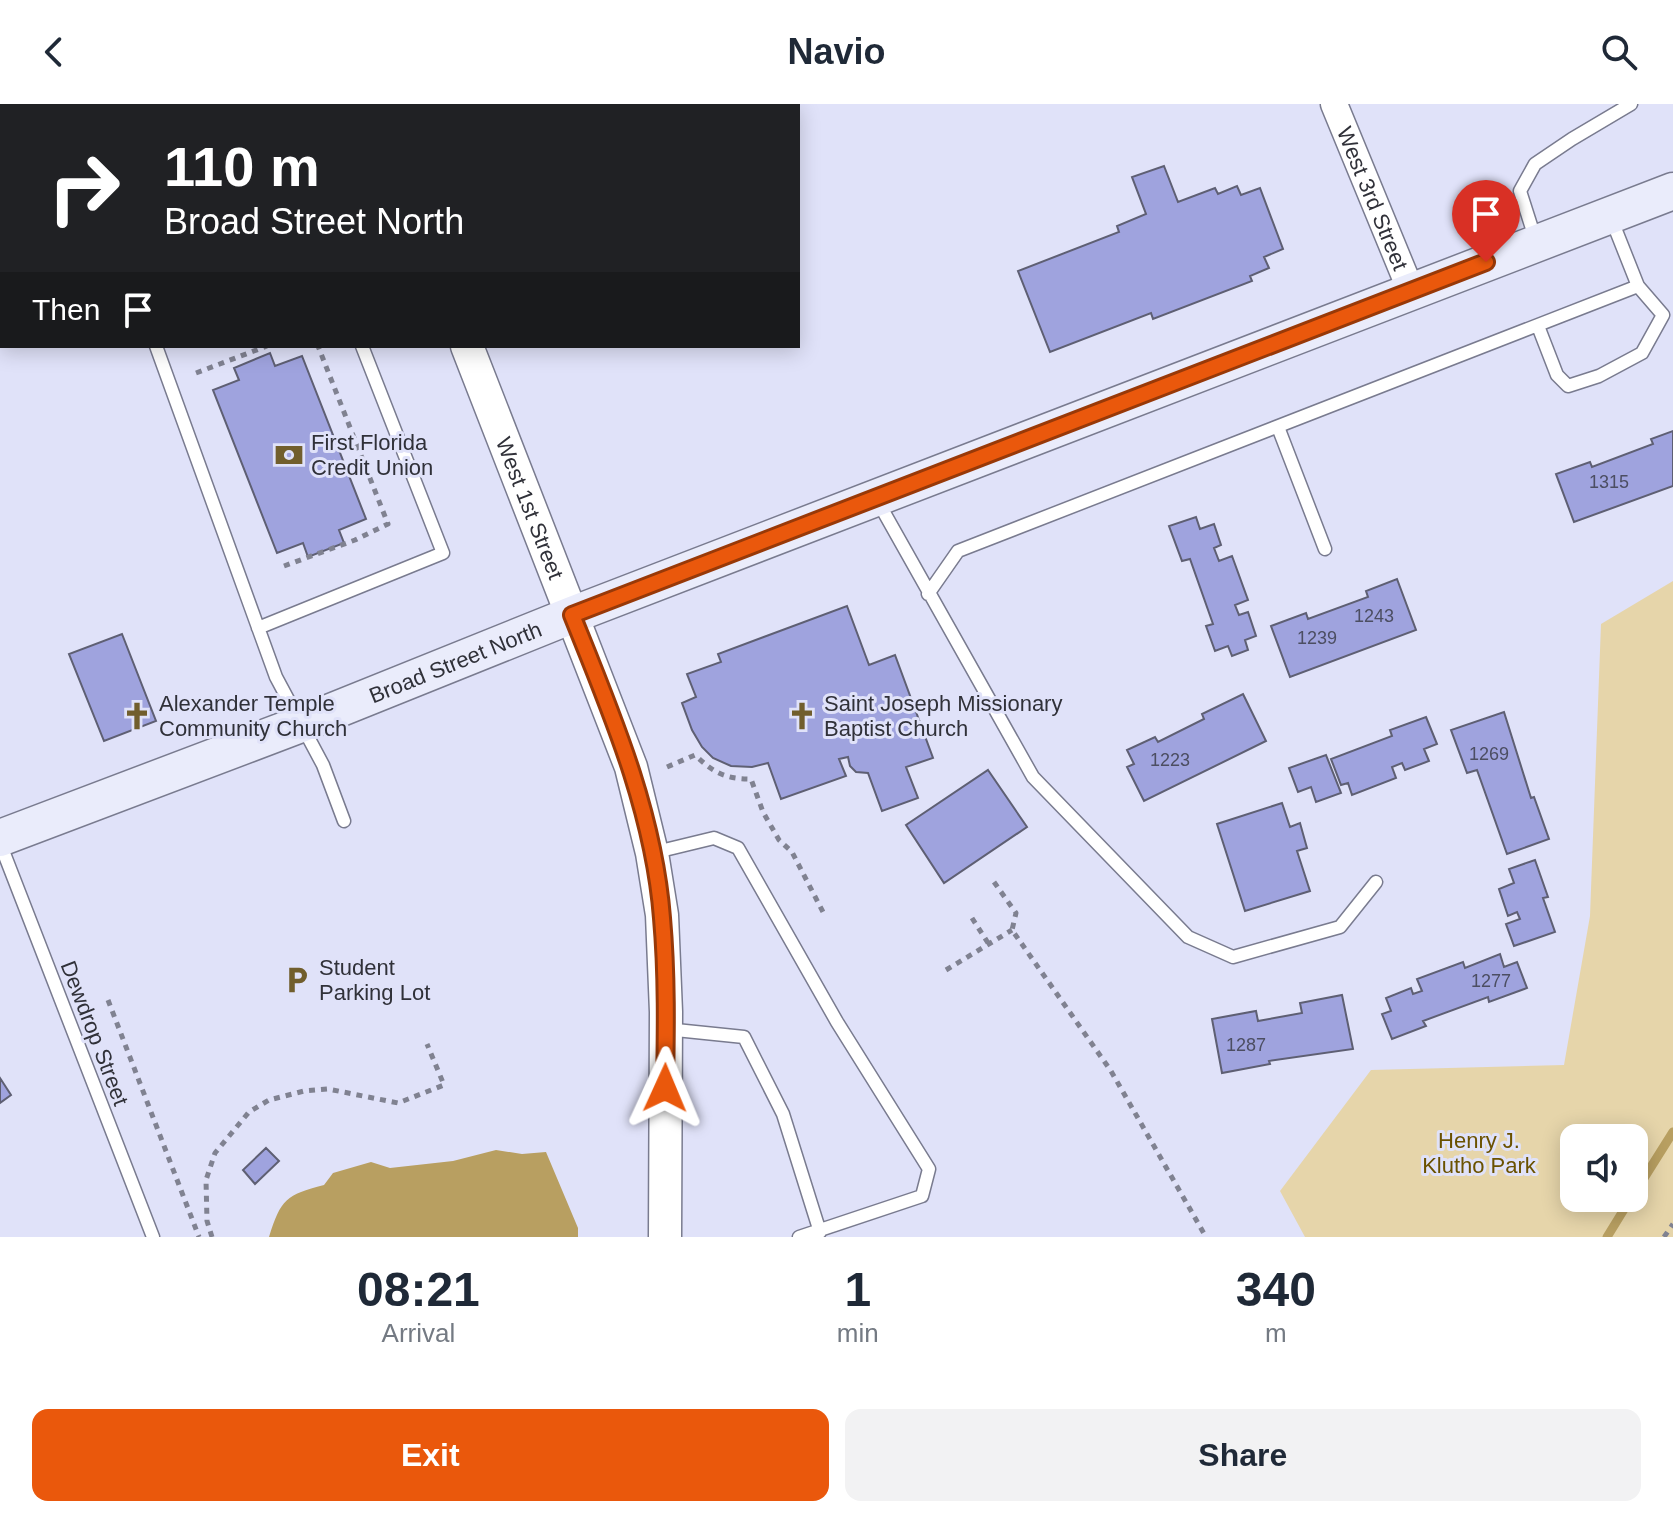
<!DOCTYPE html>
<style>
body{margin:0;font-family:Arial,sans-serif;background:#f2f2f3;color:#1f2937;height:100vh;display:flex;flex-direction:column;font-size:30px;white-space:nowrap}
*{box-sizing:border-box;margin:0}
p{font-size:26px;color:#747a83}
.icon{flex:none;width:44px;height:44px;fill:none;stroke:currentColor;stroke-width:2;stroke-linecap:round;stroke-linejoin:round}
.map{position:relative;height:1133px;overflow:hidden}
.details{display:flex;flex-direction:column;background:#fff;flex:1}
.details>*{flex:none}
.guide{position:absolute;left:0px;top:0px;width:800px;height:244px;box-shadow:0 4px 20px #0003;background:#202124;color:#fff;overflow:hidden}
.controls{position:absolute;left:1560px;top:1020px;display:grid;gap:16px}
.controls a{display:grid;place-items:center;width:88px;height:88px;border-radius:16px;background:#fff;box-shadow:0 4px 20px #0003;font-size:40px}
.pin{position:absolute;display:grid;place-items:center;width:68px;height:68px;color:#fff;margin:-82px -34px;border-radius:50% 50% 50% 0;rotate:-45deg;box-shadow:0 0 8px #0007}
.pin .icon{rotate:45deg}
.me{position:absolute;width:88px;margin:-44px;rotate:1deg;stroke-linejoin:round;filter:drop-shadow(0 0 6px #0008)}
.turn{display:flex;align-items:center;gap:28px;height:168px;padding:0 32px;font-size:36px}
.turn .icon{width:104px;height:104px;stroke-width:2.5}
.turn b{display:block;font-size:56px;line-height:68px}
.then{display:flex;align-items:center;height:76px;padding:0 32px;background:#0003;gap:16px;font-size:30px}
.eta{display:flex;justify-content:space-evenly;align-items:center;height:136px;text-align:center}
.eta b{font-size:48px;font-weight:700;line-height:56px}
.primary-button{display:flex;gap:16px;margin-top:auto;padding:16px 32px}
.primary-button a{flex:1;height:92px;border-radius:16px;background:#ea580c;color:#fff;font-size:32px;font-weight:700;line-height:92px;text-align:center}
.primary-button a+a{background:#f2f2f3;color:#1f2937}
header{display:flex;justify-content:space-between;align-items:center;height:104px;padding:0 32px;background:#fff;font-size:36px;font-weight:700}
.map>svg:first-child{display:block}
.green{fill:#e6d5aa;fill-rule:evenodd}
.water{fill:#b89f61}
.lines{fill:none;stroke-linecap:round;stroke-linejoin:round}
.stream{stroke:#b89f61;stroke-width:9}
.building{fill:#9fa3de;stroke:#5e5f73;stroke-width:2}
.service-casing{stroke:#797b8f;stroke-width:15}
.minor-casing{stroke:#797b8f;stroke-width:29}
.tertiary-casing{stroke:#797b8f;stroke-width:35}
.secondary-casing{stroke:#797b8f;stroke-width:39}
.path{stroke:#808291;stroke-width:5;stroke-dasharray:6 6;stroke-linecap:butt}
.service{stroke:#fff;stroke-width:12}
.minor{stroke:#fff;stroke-width:26}
.tertiary{stroke:#fff;stroke-width:32}
.secondary{stroke:#eaecfb;stroke-width:36}
.route-casing{stroke:#983908;stroke-width:20}
.route{stroke:#ea580c;stroke-width:14}
.labels{text-anchor:middle;stroke-width:6;stroke-linejoin:round;paint-order:stroke}
.number-label{font-size:18px;fill:#4c4e62}
.street-label{font-size:22px;fill:#303139;stroke:#e0e2f9}
.poi-label{font-size:22px;fill:#303139;stroke:#e0e2f9;text-anchor:start}
.park-label{font-size:22px;fill:#6a5100;stroke:#e0e2f9}
</style>
<header><svg class="icon" aria-label="back" viewBox="0 0 24 24"><path d="M15 5l-7 7 7 7"/></svg>Navio<svg class="icon" aria-label="search" viewBox="0 0 24 24"><circle cx="10" cy="10" r="6"/><path d="M15 15l6 6"/></svg></header>
<div class="map">
<svg width="1673" height="1133" viewBox="0 0 1673 1133">
<rect width="100%" height="100%" fill="#e0e2f9"/>
<!-- green -->
<path class="green" d="M1673,477V1133H1305L1280,1087L1371,966L1564,961L1590,812L1601,520ZM1574,1034H1634V1094H1574Z"/>
<!-- water -->
<path class="water" d="M496,1046L522,1050L546,1048L578,1124V1133H269C281,1095 286,1091 324,1081L333,1069L371,1058L390,1064L453,1057Z"/>
<g class="lines">
<!-- stream -->
<path class="stream" d="M1634,1090L1673,1028
M1607,1133L1631,1094"/>
</g>
<!-- building -->
<path class="building" d="M1164,62L1178,98L1215,84L1218,90L1237,82L1241,91L1260,84L1283,145L1264,153L1269,164L1250,172L1252,177L1153,215L1151,209L1050,248L1018,167L1119,128L1117,122L1146,110L1132,73Z
M270,249L275,262L302,252L366,415L339,426L344,439L308,453L303,439L277,449L213,286L239,276L234,264Z
M1673,327V382L1574,418L1556,370L1590,358L1592,363L1653,340L1651,335Z
M1196,413L1200,425L1214,420L1221,441L1214,444L1219,457L1232,452L1248,496L1235,501L1239,511L1248,508L1256,532L1245,536L1248,546L1232,552L1228,542L1215,547L1206,522L1213,520L1190,455L1182,457L1169,422Z
M1397,475L1416,526L1290,573L1271,522L1306,509L1308,515L1368,493L1366,487Z
M847,502L869,561L895,551L933,654L906,663L918,694L882,707L868,669L856,668L850,662L848,653L839,655L846,672L781,695L768,659L752,663L731,662L713,654L702,643L692,626L682,599L696,593L687,570L721,558L718,550Z
M122,530L156,617L104,637L69,550Z
M1243,590L1266,637L1144,697L1127,663L1134,660L1127,646L1155,633L1158,638L1204,615L1202,610Z
M1504,608L1531,694L1534,693L1549,735L1507,750L1477,666L1467,669L1451,626Z
M1426,613L1437,640L1424,645L1429,657L1405,666L1402,659L1392,663L1396,674L1352,691L1348,679L1341,681L1331,655L1392,632L1390,626Z
M1326,651L1341,689L1316,698L1311,683L1298,688L1289,664Z
M988,666L1027,723L944,779L906,721Z
M1282,699L1290,723L1300,719L1307,744L1297,747L1310,787L1245,807L1217,720Z
M1535,756L1548,793L1543,794L1555,828L1514,842L1506,820L1520,815L1517,808L1508,812L1499,785L1514,779L1509,765Z
M1500,850L1504,863L1517,858L1527,884L1489,898L1488,893L1423,917L1426,922L1392,935L1382,910L1391,907L1386,894L1411,884L1413,890L1422,887L1417,875L1463,858L1465,864Z
M1342,891L1353,945L1269,957L1270,960L1222,969L1212,915L1256,907L1258,917L1302,909L1300,899Z
M0,974L11,991L0,999Z
M266,1044L279,1057L255,1080L243,1066Z"/>
<g class="lines">
<defs>
<path id="service" d="M1536,137L1520,87L1535,60L1572,35L1631,0
M1538,222L1557,271L1568,282L1599,272L1642,249L1663,211L1638,182
M156,242L276,573L323,661L344,717
M1278,323L1325,445
M877,396L1033,673L1188,833L1233,853L1340,823L1376,778
M928,490L958,447L1638,182L1611,114
M258,524L443,449L362,242
M0,739L153,1133
M652,749L714,734L738,744L837,918L929,1065L922,1092L799,1133
M666,925L744,933L783,1010L820,1128"/>
<g id="minor">
<path id="s1" d="M1334,0L1411,187"/>
</g>
<g id="tertiary">
<path d="M516,2L521,0"/>
<path d="M0,200L2,199"/>
<path id="s2" d="M467,242L631,663L652,749L662,811L666,908L665,1133"/>
</g>
<g id="secondary">
<path id="s3" d="M0,734L301,620L572,511L1673,87"/>
</g>
</defs>
<!-- service casing -->
<use href="#service" class="service-casing"/>
<!-- minor casing -->
<use href="#minor" class="minor-casing"/>
<!-- tertiary casing -->
<use href="#tertiary" class="tertiary-casing"/>
<!-- secondary casing -->
<use href="#secondary" class="secondary-casing"/>
<!-- path -->
<path class="path" d="M196,269L267,242
M284,462L355,436L388,420L318,242
M667,663L695,651C714,669 725,675 751,675L763,708L779,736L792,748L824,810
M994,778L1016,809L1012,826L1111,967L1206,1133
M972,814L988,839
M946,866L1012,826
M108,896L199,1133
M212,1133L207,1117L206,1076L215,1049L249,1008L269,996L304,987L328,985L398,999L444,981L427,940
M1664,1133L1673,1120"/>
<!-- service -->
<use href="#service" class="service"/>
<!-- minor -->
<use href="#minor" class="minor"/>
<!-- tertiary -->
<use href="#tertiary" class="tertiary"/>
<!-- secondary -->
<use href="#secondary" class="secondary"/>
</g>
<g class="lines">
<defs>
<path id="route" d="M665,984C666,928 667,870 662,814C654,708 611,608 572,511L1486,158"/>
</defs>
<!-- route casing -->
<use href="#route" class="route-casing"/>
<!-- route -->
<use href="#route" class="route"/>
</g>
<!-- icons -->
<defs>
<symbol id="bank-bare" viewBox="-9 -9 18 18"><path d="M-6-4H6V4H-6ZM0-2.3a2.3 2.3 0 1 0 0 4.6a2.3 2.3 0 1 0 0-4.6Z" fill="#715e2d" stroke="#e0e2f9" stroke-width="2.5" paint-order="stroke"/></symbol>
<symbol id="church-bare" viewBox="-9 -9 18 18"><path d="M-1.2-6h2.4v3.5h3.3v2.4h-3.3V6h-2.4V-.1h-3.3v-2.4h3.3Z" fill="#715e2d" stroke="#e0e2f9" stroke-width="2.5" paint-order="stroke"/></symbol>
<symbol id="parking-bare" viewBox="-9 -9 18 18"><path d="M-3.5-5.5H1a3.5 3.5 0 0 1 0 7H-1V5.5H-3.5ZM-1-3.4V-.6H.8a1.4 1.4 0 0 0 0-2.8Z" fill="#715e2d" stroke="#e0e2f9" stroke-width="2.5" paint-order="stroke"/></symbol>
</defs>
<g fill-rule="evenodd">
<use href="#bank-bare" x="269" y="331" width="40" height="40"/>
<use href="#church-bare" x="117" y="592" width="40" height="40"/>
<use href="#church-bare" x="782" y="592" width="40" height="40"/>
<use href="#parking-bare" x="277" y="856" width="40" height="40"/>
</g>
<g class="labels">
<!-- number labels -->
<g class="number-label">
<text x="1609" y="384">1315</text>
<text x="1374" y="518">1243</text>
<text x="1317" y="540">1239</text>
<text x="1489" y="656">1269</text>
<text x="1170" y="662">1223</text>
<text x="1491" y="883">1277</text>
<text x="1246" y="947">1287</text>
</g>
<!-- street labels -->
<g class="street-label">
<text dy="8" stroke="none"><textPath href="#s1" startOffset="102">West 3rd Street</textPath></text>
<text dy="8" stroke="none"><textPath href="#s2" startOffset="174">West 1st Street</textPath></text>
<text dy="8" stroke="none"><textPath href="#s3" startOffset="488">Broad Street North</textPath></text>
<text transform="translate(95 929) rotate(69)" y="8">Dewdrop Street</text>
</g>
<!-- poi labels -->
<g class="poi-label">
<text x="311" y="346">First Florida<tspan x="311" dy="25">Credit Union</tspan></text>
<text x="159" y="607">Alexander Temple<tspan x="159" dy="25">Community Church</tspan></text>
<text x="824" y="607">Saint Joseph Missionary<tspan x="824" dy="25">Baptist Church</tspan></text>
<text x="319" y="871">Student<tspan x="319" dy="25">Parking Lot</tspan></text>
</g>
<!-- park labels -->
<g class="park-label">
<text x="1479" y="1044">Henry J.<tspan x="1479" dy="25">Klutho Park</tspan></text>
</g>
</g>
</svg>
<div class="controls">
<a><svg class="icon" aria-label="sound" viewBox="0 0 24 24"><path d="M4 9h4l5-4v14l-5-4H4zM17 9q2 3 0 6"/></svg></a>
</div>
<div class="pin" style="left:1486px;top:158px;background:#d93025"><svg class="icon" aria-label="arrive" viewBox="0 0 24 24"><path d="M6 21V4h12l-3 4 3 4H6"/></svg></div>
<svg class="me" style="left:665px;top:984px" viewBox="-20 -20 40 40"><path d="M0-17L14 15 0 8-14 15z" fill="#ea580c" stroke="#fff" stroke-width="4"/></svg>
<div class="guide">
<div class="turn"><svg class="icon" aria-label="right" viewBox="0 0 24 24"><path d="M7 20v-9h11M14 6l5 5-5 5"/></svg><div><b>110 m</b>Broad Street North</div></div>
<div class="then">Then<svg class="icon" aria-label="arrive" viewBox="0 0 24 24"><path d="M6 21V4h12l-3 4 3 4H6"/></svg></div>
</div>
</div>
<section class="details">
<div class="eta">
<div><b>08:21</b><p>Arrival</p></div>
<div><b>1</b><p>min</p></div>
<div><b>340</b><p>m</p></div>
</div>
<div class="primary-button"><a>Exit</a><a>Share</a></div>
</section>
